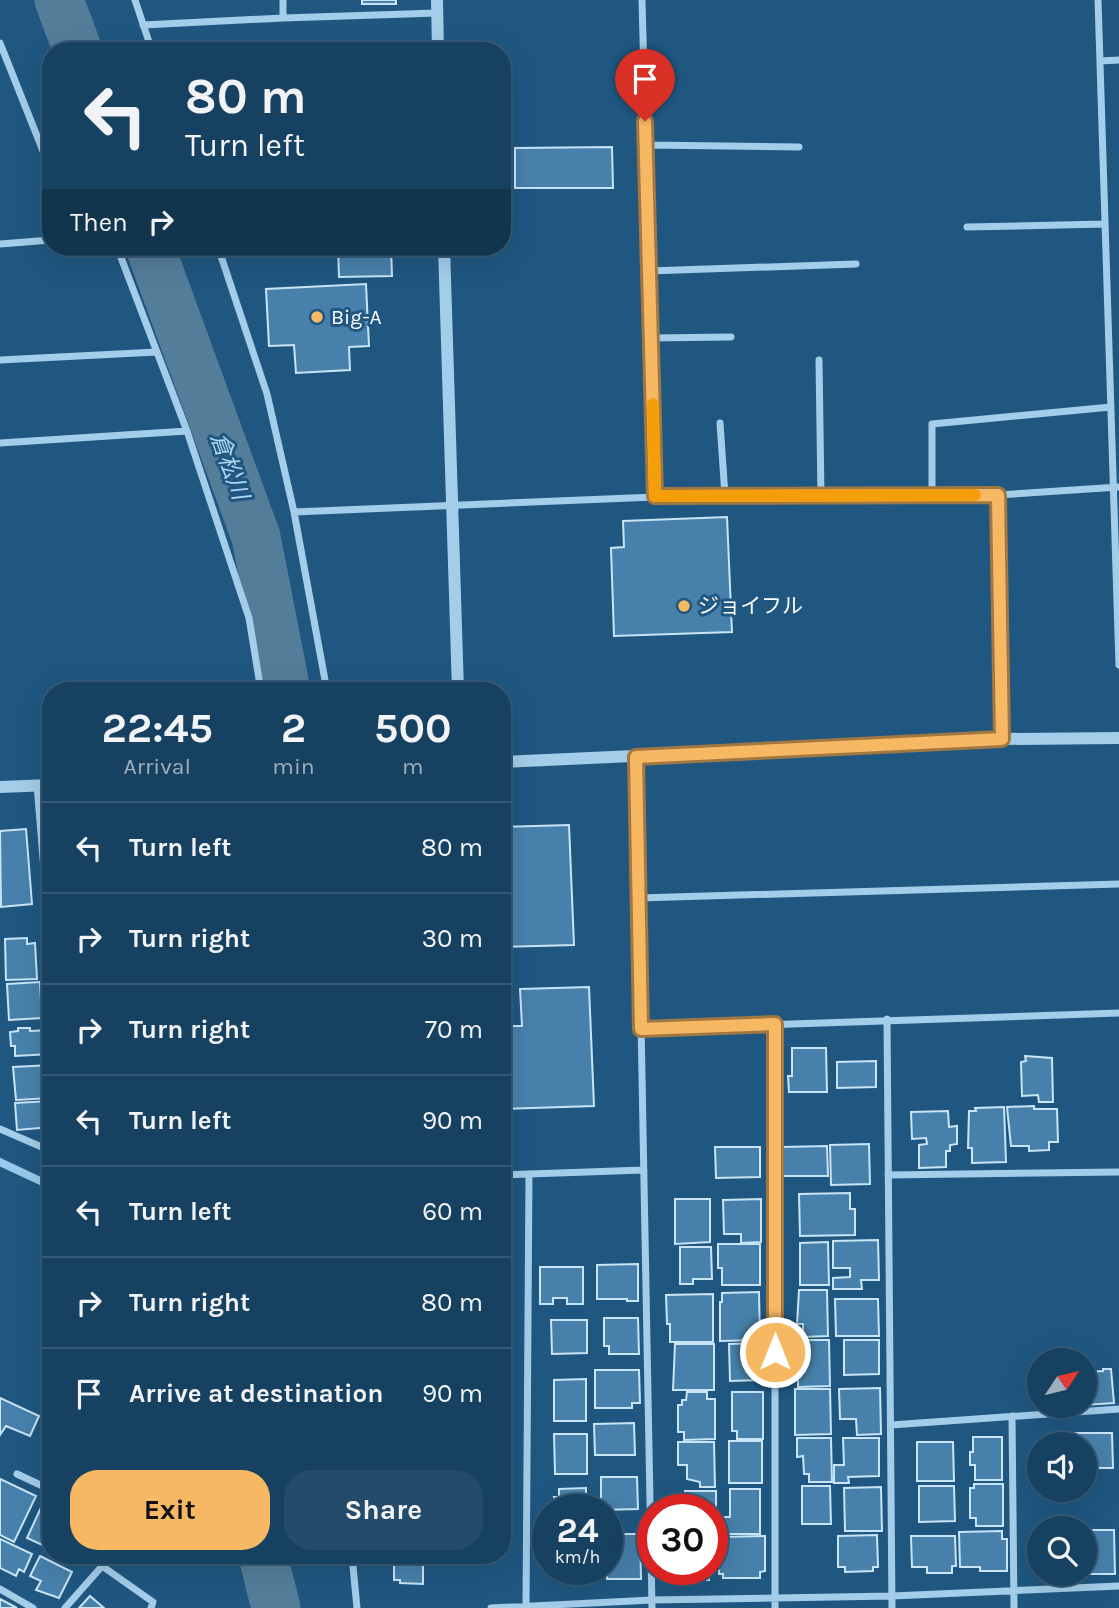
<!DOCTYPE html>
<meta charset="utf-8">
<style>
body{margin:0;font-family:Karla,"Noto Sans JP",sans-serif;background:#244c6a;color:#f1f3f6;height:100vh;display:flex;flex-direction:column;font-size:26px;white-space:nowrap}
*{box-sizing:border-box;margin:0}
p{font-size:23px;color:#9eafbd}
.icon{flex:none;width:38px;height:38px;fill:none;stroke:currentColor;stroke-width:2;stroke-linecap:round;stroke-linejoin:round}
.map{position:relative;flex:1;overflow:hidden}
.drawer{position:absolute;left:42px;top:682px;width:469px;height:882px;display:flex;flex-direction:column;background:#174161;border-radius:28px;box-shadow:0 7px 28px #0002,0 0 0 2px #365a76}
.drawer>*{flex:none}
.banner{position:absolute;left:42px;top:42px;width:469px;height:214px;border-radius:28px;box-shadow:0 7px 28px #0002,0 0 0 2px #365a76;background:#174161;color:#f1f3f6;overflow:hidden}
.needle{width:46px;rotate:55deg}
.controls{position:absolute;left:1027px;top:1348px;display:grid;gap:14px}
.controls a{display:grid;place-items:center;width:70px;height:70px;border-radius:50%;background:#174161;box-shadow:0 7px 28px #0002,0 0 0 2px #365a76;font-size:35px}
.speed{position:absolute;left:532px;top:1494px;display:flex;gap:14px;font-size:35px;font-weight:700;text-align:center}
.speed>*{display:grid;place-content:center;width:91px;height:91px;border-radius:50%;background:#174161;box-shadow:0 7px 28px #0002,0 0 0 2px #365a76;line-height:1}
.speed small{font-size:18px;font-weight:400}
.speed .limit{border:10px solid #d22;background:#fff;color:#111}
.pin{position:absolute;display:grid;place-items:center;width:60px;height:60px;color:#fff;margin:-72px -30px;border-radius:50% 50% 50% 0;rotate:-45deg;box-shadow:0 0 7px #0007}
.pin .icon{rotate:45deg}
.me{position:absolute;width:77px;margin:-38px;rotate:0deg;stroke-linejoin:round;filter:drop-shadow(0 0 5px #0008)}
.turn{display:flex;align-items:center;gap:24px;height:147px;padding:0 28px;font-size:32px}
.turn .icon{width:91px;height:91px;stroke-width:2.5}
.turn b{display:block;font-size:49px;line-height:60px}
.then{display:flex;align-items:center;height:66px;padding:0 28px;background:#0003;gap:14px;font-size:26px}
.eta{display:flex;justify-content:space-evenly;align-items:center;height:119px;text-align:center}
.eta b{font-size:42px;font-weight:700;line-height:49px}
.button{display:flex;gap:14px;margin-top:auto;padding:14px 28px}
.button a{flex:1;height:80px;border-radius:28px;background:#f7b864;color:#111;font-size:28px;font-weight:700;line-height:80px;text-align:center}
.button a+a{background:#244c6a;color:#f1f3f6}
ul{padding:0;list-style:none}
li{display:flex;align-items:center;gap:21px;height:91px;padding:0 28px;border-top:2px solid #365a76}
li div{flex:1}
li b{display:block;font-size:26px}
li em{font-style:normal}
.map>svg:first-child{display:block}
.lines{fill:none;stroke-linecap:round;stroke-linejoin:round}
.stream{stroke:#98c9ea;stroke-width:8}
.river{stroke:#547d9a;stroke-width:49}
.building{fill:#4781ab;stroke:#c8e4f7;stroke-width:2}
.minor{stroke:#a4cde9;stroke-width:7}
.tertiary{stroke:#a4cde9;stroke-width:12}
.route-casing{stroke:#a17841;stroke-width:18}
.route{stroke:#f7b864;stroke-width:12}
.slow{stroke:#f59e0b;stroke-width:12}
.poi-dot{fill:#f7b864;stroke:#1f5781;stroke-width:2.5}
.labels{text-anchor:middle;stroke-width:6;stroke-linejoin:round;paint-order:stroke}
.poi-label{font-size:21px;fill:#fff;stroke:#1f5781;text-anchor:start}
.water-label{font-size:23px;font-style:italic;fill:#b0d6f0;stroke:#1f5781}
</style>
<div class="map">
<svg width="1119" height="1608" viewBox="0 0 1119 1608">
<rect width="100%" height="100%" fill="#1f5781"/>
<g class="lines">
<!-- stream -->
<path class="stream" d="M0,1162L51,1186"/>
<!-- river -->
<path class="river" d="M59,0L78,51
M150,247L256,537L286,691
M263,1556L276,1608"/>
</g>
<!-- building -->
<path class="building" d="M362,0H396V4H362Z
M612,147L613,188H515V148Z
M338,247H391L392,276L339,277Z
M366,284L369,346L349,347L350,370L296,373L294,345L269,346L266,289Z
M727,517L732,632L614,636L611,548L624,547L623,521Z
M569,825L574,945L502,947V827Z
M26,829L32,904L1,907L0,831Z
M27,938V944L35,943L37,979L6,980L5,939Z
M46,940H51V978H47Z
M40,982L42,1018L9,1020L7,984Z
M43,982H51V1015H45Z
M589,987L594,1106L502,1109V1026H522L520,989Z
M18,1028H30V1031L51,1030V1054L15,1056V1046H11L10,1032L18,1031Z
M792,1048H826L827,1092H789L788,1076H792Z
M1025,1056L1052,1058L1053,1102H1039L1038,1095L1022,1096L1021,1062L1026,1061Z
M876,1061V1087L837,1088V1062Z
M51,1065V1098L16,1100L13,1067Z
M51,1101V1127L17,1130L15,1103Z
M1034,1106V1109H1057L1058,1142H1049V1150L1029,1151V1146H1011L1007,1107Z
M1004,1107L1006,1162L972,1163V1148H968L969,1111H976L975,1108Z
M948,1111L949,1127L957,1126V1144L950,1145V1151H946V1167L919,1168V1145L927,1144L926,1138L912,1139L911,1112Z
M869,1144L870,1184L831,1185L830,1145Z
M827,1146L828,1176H782V1147Z
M715,1147H760V1177L716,1178Z
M502,1188H505V1226H502Z
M850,1193V1209H855V1235L800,1236L799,1194Z
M675,1199H710V1242L675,1244Z
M761,1199V1242L741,1243V1234H724L723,1200Z
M878,1240L879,1280H861L862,1289H833V1278L850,1277V1268H833V1241Z
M828,1242L829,1285H800V1243Z
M718,1244H760V1285H722V1268H718Z
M680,1247H711L712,1279H693V1284H680Z
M638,1264V1301H627V1299H597V1265Z
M540,1267H583V1304H567V1298H553V1304H540Z
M799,1290H827L828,1336L803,1337V1324H797Z
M759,1292L760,1340L720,1341V1302H722V1293Z
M713,1294V1342H670V1324H667L666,1295Z
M835,1299H878L879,1336H836Z
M604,1318H638L639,1354H609V1346H604Z
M551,1320H587V1353L552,1354Z
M805,1340H829L830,1386L798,1387V1350H805Z
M844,1340H879V1374L844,1375Z
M763,1343V1380L730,1381L729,1344Z
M675,1344H714V1390H673Z
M1103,1369H1111L1114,1403L1085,1405V1372L1103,1371Z
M595,1370H639L640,1403H632V1408H595Z
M1037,1373H1040V1396H1037Z
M586,1379V1421H554V1380Z
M880,1388L881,1434L857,1435L856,1419H840L839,1389Z
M795,1389H830L831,1434L795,1435Z
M687,1392H707V1399H715V1439L684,1440V1432H678V1405H682V1400H686Z
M732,1392H763V1439H737V1431H732Z
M0,1398L39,1416L30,1436L6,1426L0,1435Z
M634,1423L635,1455H595L594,1424Z
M1073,1433H1112L1113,1468H1085V1444H1073Z
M554,1434H587V1474H555Z
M973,1437H1002V1480H975V1465H970V1452H973Z
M797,1438H831L832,1482H809V1474H804L803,1456L797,1457Z
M843,1438H879V1476L848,1477L849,1483H834V1465H844Z
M729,1441H762V1483H729Z
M51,1442V1462L43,1458Z
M678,1442H714L715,1487H700V1482L687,1479V1465H678Z
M917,1442H953L954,1481H917Z
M601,1477H637L638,1509L601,1510Z
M0,1479L36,1496L14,1542L0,1535Z
M974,1484H1003V1526H976V1518H970V1488H974Z
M802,1486H830L831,1524H802Z
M919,1486H954L955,1521L919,1522Z
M881,1487L882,1531H845L844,1488Z
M586,1488V1510H555L554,1497H559V1489Z
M730,1489H760V1534H720V1517H730Z
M685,1491H716V1533H712V1510H685Z
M44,1501L51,1504V1549L27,1538Z
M1085,1530H1114L1115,1574H1083L1085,1573Z
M1002,1531V1539H1007V1571H980V1567H960L959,1532Z
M1038,1533L1040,1573H1070V1575H1039Z
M612,1534H640L641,1579H607V1547H612Z
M877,1535L878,1567H873V1571L845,1572V1567H838V1536Z
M765,1536V1571L760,1572V1578H723V1574H719V1537Z
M911,1536H955L956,1566H952V1573H927V1567H912Z
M712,1538H716V1566H712Z
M0,1539L32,1554L24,1572L19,1569L16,1576L0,1568Z
M40,1556L72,1572L59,1598L36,1590L41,1581L30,1576Z
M394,1556H423V1584L400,1583V1580H394Z
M560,1570H583V1571H576V1575H560Z
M677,1570H709V1580H677Z
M90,1596L104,1608H79Z
M0,1599L17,1608H0Z"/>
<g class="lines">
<!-- minor -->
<path class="minor" d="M135,0L152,51
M642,0L655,497
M1098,0L1119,665
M283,18L437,13
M143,25L283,18V0
M0,43L51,171
M1100,61L1119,60
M646,145L799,147
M967,227L1105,224
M0,244L51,240
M117,247L187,431L249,618L261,691
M218,247L267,394L294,512L327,691
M649,271L856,264
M651,338L731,337
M0,360L157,352
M819,360L821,496
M720,423L725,496
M0,443L187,431
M932,495V424L1111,407
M998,495L1002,739
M294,512L655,497L998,495L1119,487
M636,757L652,1608
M37,785L49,931H51
M639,898L1119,884
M887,1019L892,1608
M641,1029L1119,1013
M0,1129L51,1151
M502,1175L644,1170
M888,1175L1119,1172
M1012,1416L1014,1608
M891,1425L1119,1409
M17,1474L51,1490
M352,1556L357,1608
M102,1566L153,1602L151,1608
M0,1589L33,1608
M65,1608L111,1556
M491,1608L652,1600L892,1596L1119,1586
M526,1608L529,1174
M775,1608V1024"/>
<!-- tertiary -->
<path class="tertiary" d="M437,0L438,51
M444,247L458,691
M502,762L1002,739L1119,738
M0,787L51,785"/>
</g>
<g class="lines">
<defs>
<path id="route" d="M645,121L655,496L998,495L1002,739L636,757L641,1029L775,1024V1352"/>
</defs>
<!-- route casing -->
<use href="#route" class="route-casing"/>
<!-- route -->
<use href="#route" class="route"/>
<!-- slow -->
<path class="slow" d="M653,404L655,496L975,495"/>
</g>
<!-- markers -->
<g class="poi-dot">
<circle cx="317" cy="317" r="7"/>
<circle cx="684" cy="606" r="7"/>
</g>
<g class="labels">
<!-- poi labels -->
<g class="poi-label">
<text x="331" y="324">Big-A</text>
<text x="698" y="613">ジョイフル</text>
</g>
<!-- water labels -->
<g class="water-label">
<text transform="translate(230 466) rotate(70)" y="8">倉松川</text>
</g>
</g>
</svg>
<div class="controls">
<a><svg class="needle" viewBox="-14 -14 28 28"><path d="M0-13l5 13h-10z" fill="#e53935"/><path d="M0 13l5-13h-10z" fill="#9eafbd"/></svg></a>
<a><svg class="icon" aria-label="sound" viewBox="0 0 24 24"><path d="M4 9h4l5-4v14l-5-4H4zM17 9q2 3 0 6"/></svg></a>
<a><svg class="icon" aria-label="search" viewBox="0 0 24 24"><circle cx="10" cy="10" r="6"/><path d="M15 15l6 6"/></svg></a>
</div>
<div class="speed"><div>24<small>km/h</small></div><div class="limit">30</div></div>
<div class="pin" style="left:645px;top:121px;background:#d93025"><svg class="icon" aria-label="arrive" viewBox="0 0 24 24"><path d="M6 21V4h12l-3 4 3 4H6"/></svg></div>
<svg class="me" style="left:775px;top:1352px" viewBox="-20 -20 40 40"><circle r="17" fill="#f7b864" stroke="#fff" stroke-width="3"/><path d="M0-11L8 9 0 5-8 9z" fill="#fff"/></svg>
<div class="banner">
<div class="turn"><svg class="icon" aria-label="left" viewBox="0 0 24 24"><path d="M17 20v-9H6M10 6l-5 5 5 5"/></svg><div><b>80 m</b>Turn left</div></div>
<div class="then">Then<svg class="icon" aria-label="right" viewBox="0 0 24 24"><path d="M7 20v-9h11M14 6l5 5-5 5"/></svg></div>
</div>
<section class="drawer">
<div class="eta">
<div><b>22:45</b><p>Arrival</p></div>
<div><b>2</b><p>min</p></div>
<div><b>500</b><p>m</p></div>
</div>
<ul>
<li><svg class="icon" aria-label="left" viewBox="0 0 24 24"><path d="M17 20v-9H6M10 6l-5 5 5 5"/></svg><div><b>Turn left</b></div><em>80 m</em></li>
<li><svg class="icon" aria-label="right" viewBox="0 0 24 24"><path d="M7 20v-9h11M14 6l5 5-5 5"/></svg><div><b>Turn right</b></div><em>30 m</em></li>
<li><svg class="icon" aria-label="right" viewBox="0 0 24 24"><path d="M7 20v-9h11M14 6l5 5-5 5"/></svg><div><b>Turn right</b></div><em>70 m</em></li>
<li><svg class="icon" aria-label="left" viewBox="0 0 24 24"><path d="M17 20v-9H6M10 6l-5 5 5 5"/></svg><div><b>Turn left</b></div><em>90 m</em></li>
<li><svg class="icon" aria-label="left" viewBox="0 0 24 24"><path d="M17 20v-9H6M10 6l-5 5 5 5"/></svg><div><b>Turn left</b></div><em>60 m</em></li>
<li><svg class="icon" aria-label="right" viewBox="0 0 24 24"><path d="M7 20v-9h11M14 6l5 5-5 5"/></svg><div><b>Turn right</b></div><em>80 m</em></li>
<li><svg class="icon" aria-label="arrive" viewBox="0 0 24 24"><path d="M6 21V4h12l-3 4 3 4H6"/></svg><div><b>Arrive at destination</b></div><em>90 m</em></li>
</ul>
<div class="button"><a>Exit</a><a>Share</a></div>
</section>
</div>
